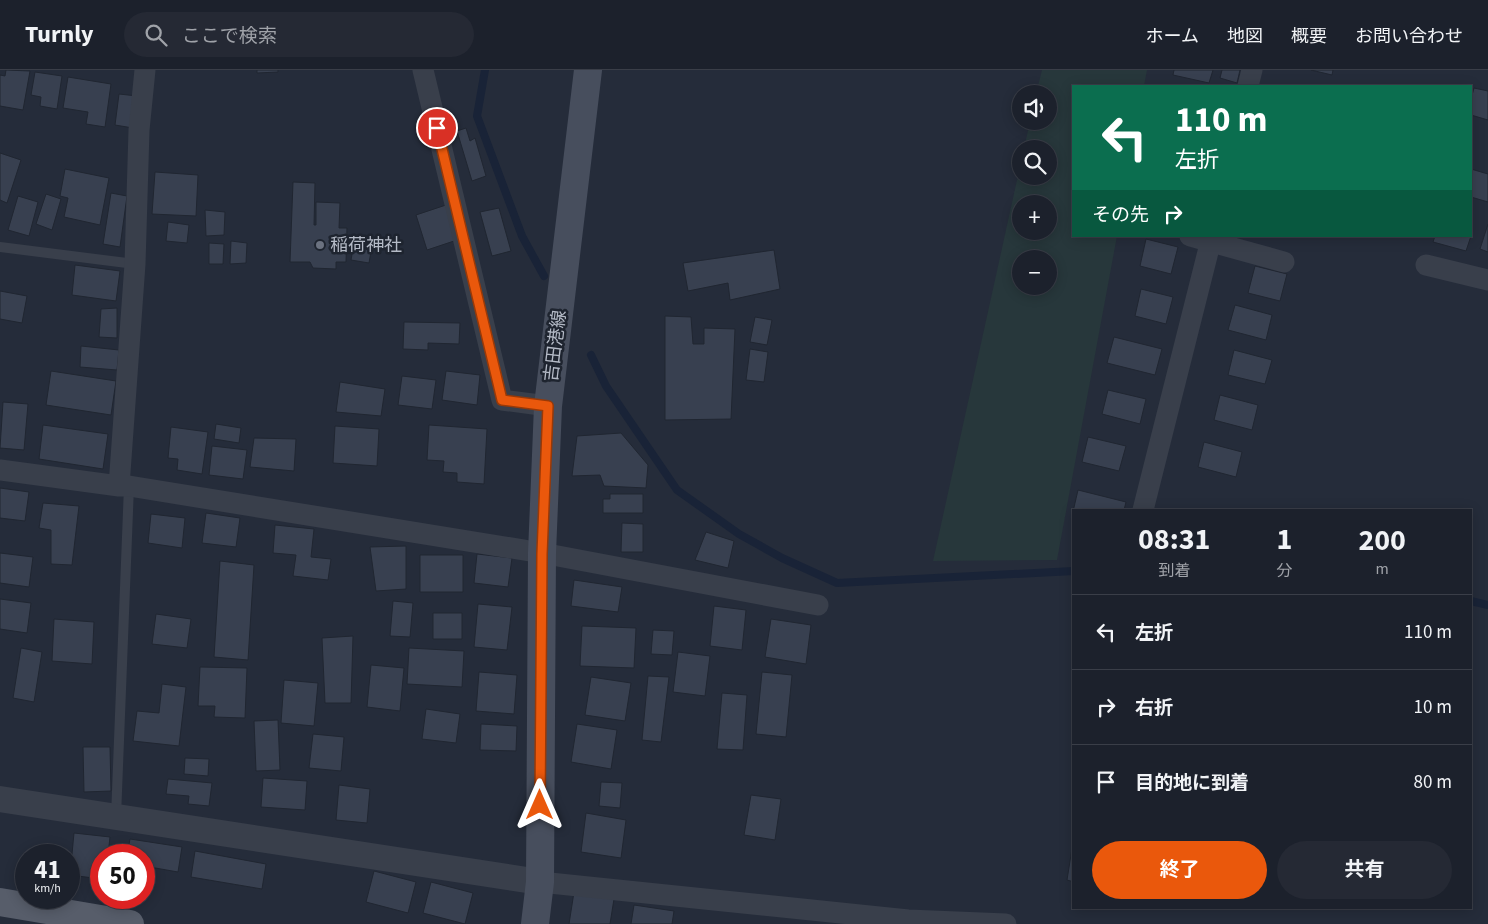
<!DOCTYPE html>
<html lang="ja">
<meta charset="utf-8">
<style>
body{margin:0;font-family:"Source Sans 3","Noto Sans JP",sans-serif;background:#252934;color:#f1f3f6;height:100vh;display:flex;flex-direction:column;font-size:19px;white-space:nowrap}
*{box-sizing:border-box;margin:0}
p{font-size:16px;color:#a0a3a9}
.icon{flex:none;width:28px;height:28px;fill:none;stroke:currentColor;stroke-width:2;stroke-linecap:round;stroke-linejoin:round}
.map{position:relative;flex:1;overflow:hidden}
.side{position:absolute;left:1072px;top:439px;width:400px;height:400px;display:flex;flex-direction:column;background:#1c212c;border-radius:0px;box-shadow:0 2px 12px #0003,0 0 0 1px #3a3e48}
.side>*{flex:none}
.guide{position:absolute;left:1072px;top:15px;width:400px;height:152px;border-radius:0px;box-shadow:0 2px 12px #0003,0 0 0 1px #3a3e48;background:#0b6e4f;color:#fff;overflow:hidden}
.controls{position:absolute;left:1012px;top:15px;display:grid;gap:10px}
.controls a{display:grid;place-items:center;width:45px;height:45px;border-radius:50%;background:#1c212c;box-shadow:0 2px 12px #0003,0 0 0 1px #3a3e48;font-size:25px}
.speed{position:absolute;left:15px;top:774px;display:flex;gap:10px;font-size:25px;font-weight:700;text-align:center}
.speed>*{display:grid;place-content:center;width:65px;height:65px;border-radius:50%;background:#1c212c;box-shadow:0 2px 12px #0003,0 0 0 1px #3a3e48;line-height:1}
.speed small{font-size:12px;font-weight:400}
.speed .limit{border:8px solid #d22;background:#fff;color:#111}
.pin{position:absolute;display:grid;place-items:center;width:42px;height:42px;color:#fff;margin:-21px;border:2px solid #fff;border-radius:50%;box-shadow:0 1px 5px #0007}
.me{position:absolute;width:55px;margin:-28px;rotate:0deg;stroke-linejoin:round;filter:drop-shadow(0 0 4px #0008)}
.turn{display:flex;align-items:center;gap:18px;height:105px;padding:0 20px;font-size:22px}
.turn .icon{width:65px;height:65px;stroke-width:2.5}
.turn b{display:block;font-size:35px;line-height:42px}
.then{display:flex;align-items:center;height:48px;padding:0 20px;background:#0003;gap:10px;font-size:19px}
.eta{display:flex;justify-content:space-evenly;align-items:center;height:85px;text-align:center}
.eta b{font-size:30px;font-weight:700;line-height:35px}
.action{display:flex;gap:10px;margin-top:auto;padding:10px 20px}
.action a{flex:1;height:58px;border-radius:30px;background:#ea580c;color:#fff;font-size:20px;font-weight:700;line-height:58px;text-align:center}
.action a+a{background:#252934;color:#f1f3f6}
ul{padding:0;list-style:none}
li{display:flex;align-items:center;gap:15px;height:75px;padding:0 20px;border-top:1px solid #3a3e48}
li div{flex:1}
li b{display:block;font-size:19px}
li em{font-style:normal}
header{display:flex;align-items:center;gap:30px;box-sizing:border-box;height:70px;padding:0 25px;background:#1c212c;border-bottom:1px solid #3a3e48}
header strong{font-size:24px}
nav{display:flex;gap:28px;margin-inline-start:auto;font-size:18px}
.search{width:350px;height:45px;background:#252934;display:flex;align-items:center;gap:12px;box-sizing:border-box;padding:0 18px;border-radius:28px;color:#a0a3a9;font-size:19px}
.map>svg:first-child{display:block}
.green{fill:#27373b;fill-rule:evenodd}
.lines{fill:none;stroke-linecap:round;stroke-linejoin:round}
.stream{stroke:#192337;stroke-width:8}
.building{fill:#384050;stroke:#202631}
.service{stroke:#393f4b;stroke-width:10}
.minor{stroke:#393f4b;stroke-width:21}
.tertiary{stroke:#393f4b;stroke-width:26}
.secondary{stroke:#474e5d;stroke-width:28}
.primary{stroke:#575d6a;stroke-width:28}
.route-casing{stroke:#983908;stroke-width:12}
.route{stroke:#ea580c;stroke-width:9}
.worship-dot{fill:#6b7280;stroke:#1e242f;stroke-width:2}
.labels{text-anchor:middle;stroke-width:5;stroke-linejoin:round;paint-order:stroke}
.poi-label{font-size:18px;fill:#b4bac6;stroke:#1e242f;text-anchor:start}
.street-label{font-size:18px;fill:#b4bac6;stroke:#1e242f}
</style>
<header>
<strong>Turnly</strong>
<div class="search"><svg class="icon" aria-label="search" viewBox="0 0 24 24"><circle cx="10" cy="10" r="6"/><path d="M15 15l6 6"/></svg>ここで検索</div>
<nav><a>ホーム</a><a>地図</a><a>概要</a><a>お問い合わせ</a></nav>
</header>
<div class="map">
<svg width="1488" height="854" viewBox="0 0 1488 854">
<rect width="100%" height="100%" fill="#252c3a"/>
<!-- green -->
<path class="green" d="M1042,0H1147L1144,16H1074V166H1117L1057,490L933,491L1021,92V106H1049V79H1024L1030,51H1049V24H1036ZM1021,134H1049V161H1021ZM1021,189H1049V216H1021Z"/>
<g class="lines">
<!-- stream -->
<path class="stream" d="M485,0L477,46L522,166L544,206
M591,285L606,316L677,420L739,464L782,488L837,513L1074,501
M1471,531L1488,535"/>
</g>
<!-- building -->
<path class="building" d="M6,0L30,1L23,40L0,36V5L5,6Z
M257,0H278V2L257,3Z
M1174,0H1213L1209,13L1173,5Z
M1222,0H1240L1237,13L1220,8Z
M1311,0H1333L1332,5Z
M35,2L62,6L57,39L40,36L41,27L31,25Z
M68,7L111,14L105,57L86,54L88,42L63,38Z
M1474,18L1488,21V50L1471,45V29Z
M119,24L137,26L133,58L115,55Z
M466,58L470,71L475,68L486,106L472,111L457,61Z
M0,83L21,90L7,133L0,130Z
M65,99L109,108L100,155L64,147L68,128L60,126Z
M1471,99L1488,104V132L1471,127Z
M155,102L198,105L196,146L152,144Z
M293,112L315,113L314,155H316V132L340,133L339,158H347L346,192H336V199L313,198L310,192H290Z
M111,123L127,126L120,177L103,174Z
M46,124L61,129L52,160L36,154Z
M18,126L38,132L29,166L8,160Z
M446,135L457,170L427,180L416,145Z
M499,138L511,181L492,186L480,142Z
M205,140L225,142L224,165L206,166Z
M168,152L189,155L187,173L166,171Z
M1488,154V182L1480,179Z
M1435,166H1471L1466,181L1433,172Z
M1146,169L1178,177L1171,204L1140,196Z
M231,171L247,173L246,193L230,194Z
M209,173L224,174L223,194H209Z
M354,173L372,176L369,193L351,190Z
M774,180L780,219L730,230L728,213L688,221L683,193Z
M75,195L120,201L116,231L72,225Z
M1255,196L1287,204L1280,231L1248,223Z
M1141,219L1173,227L1166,254L1135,246Z
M0,221L27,226L22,253L0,249Z
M1235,235L1272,245L1266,270L1228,260Z
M117,238V268L99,267L101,239Z
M665,246L691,247L693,274H704V258L735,259L731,349L665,350Z
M755,247L772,250L767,275L750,272Z
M404,252L460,253L459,274L428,273V280L403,279Z
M1114,267L1162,279L1155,305L1107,293Z
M81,276L119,280L117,300L80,297Z
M750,279L768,282L764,312L746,310Z
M1234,280L1272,290L1265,314L1228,305Z
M51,301L116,311L111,345L46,335Z
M446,301L480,305L477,335L442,330Z
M402,306L436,310L432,339L398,335Z
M340,312L385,319L381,346L336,342Z
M1108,320L1146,329L1140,354L1102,344Z
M1220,325L1258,335L1252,360L1214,350Z
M3,332L28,334L24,380L0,378Z
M216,354L241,358L239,373L214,369Z
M43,355L108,364L103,399L39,389Z
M429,355L487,359L484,414L457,412V403L443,402L444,391L427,390Z
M335,356L379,359L377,396L333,393Z
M171,357L208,362L202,404L177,400L178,389L168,388Z
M621,363L648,395L646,418L604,416L600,405L572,406L577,366Z
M1088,367L1126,376L1119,401L1082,392Z
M254,368L296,369L294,401L250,397Z
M1204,372L1242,382L1236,407L1198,397Z
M212,376L247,380L243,409L209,405Z
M0,418L29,422L25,451L0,448Z
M1078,420L1126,432L1124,440H1074V447L1072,446Z
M610,424H643V443H603V429H610Z
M43,433L79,436L72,495L51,494V460L39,458Z
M206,443L240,448L236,477L202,473Z
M151,444L185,448L182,478L148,473Z
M622,453L643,454V482H621Z
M275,455L314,459L311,487L331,489L328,510L293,506L296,485L273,483Z
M706,462L734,471L728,498L695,490Z
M406,476V519L376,521L370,477Z
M0,483L33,487L29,517L0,513Z
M477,484L512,488L508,517L474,513Z
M420,485H463V522H420Z
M220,491L254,495L248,590L214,587Z
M574,510L622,517L618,542L571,536Z
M0,529L31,533L27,563L0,559Z
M393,531L413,533L410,567L390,566Z
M478,534L512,537L507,580L474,577Z
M714,536L746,540L742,580L710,576Z
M433,543H462V569H433Z
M156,544L191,549L187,578L152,574Z
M54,549L94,552L92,594L52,591Z
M771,549L811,555L806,594L765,587Z
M582,556L636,558L634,598L580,596Z
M653,560L674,561L672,585L651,584Z
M353,566L351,633H325L322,568Z
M21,578L42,582L34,632L13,628Z
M409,578L464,581L462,617L407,614Z
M678,582L710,586L705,626L673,622Z
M371,595L404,598L400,641L367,637Z
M200,597L247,598L245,648L214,647L215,636H198Z
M479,602L517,605L514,644L476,641Z
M762,602L792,605L786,667L756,664Z
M648,606L669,607L661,672L642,670Z
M591,607L631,613L625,651L585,645Z
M284,610L318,613L314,656L281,653Z
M162,614L186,617L179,676L133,671L137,641L159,643Z
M722,623L747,625L743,680L717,679Z
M426,639L460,644L456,673L422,669Z
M278,650L280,700L256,701L254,651Z
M481,654L517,656L516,681L480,680Z
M577,654L617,660L611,699L571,692Z
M313,664L344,667L341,701L309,698Z
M83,677H110L111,721L84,722Z
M185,688L209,689L208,706L184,704Z
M263,708L307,711L305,740L261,737Z
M168,709L212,713L209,736L188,734L189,726L166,724Z
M601,712L622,713L620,738L599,736Z
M339,715L370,719L367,753L336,750Z
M751,725L781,729L775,770L744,765Z
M586,743L626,750L621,788L581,782Z
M74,763L110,767L108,785H101V809L70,805Z
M130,769L182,777L178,802L144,796V785H127Z
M1073,772H1074V812L1067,810Z
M195,781L266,794L262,819L191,807Z
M374,801L416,812L408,843L366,832Z
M431,812L473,823L465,854L423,843Z
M574,822L614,829L610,854H569Z
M634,835L674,841L672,854H631Z"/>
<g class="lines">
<!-- service -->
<path class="service" d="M0,177L135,194
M116,747L129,416"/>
<!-- minor -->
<path class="minor" d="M423,0L502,330L548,336
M1248,16L1252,0
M1190,166L1284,192
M1426,195L1488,210
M0,400L119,416H129L542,483L818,535
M119,416L135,194L139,60L145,0
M1143,440L1212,166
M540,812L908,850L1006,854"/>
<!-- tertiary -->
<path class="tertiary" d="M0,729L540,812"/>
<!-- secondary -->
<path class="secondary" d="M535,854L540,812L542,483L548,336L588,0"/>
<!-- primary -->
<path class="primary" d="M0,832L130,854"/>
</g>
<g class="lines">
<defs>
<path id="route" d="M437,58L502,330L548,336L542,484L540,735"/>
</defs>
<!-- route casing -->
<use href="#route" class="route-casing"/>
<!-- route -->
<use href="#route" class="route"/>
</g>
<!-- markers -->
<circle class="worship-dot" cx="320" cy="175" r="5"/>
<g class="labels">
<!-- poi labels -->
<g class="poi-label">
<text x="330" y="181">稲荷神社</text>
</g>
<!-- street labels -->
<g class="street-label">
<text transform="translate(555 276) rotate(-83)" y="6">吉田港線</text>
</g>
</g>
</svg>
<div class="controls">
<a><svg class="icon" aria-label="sound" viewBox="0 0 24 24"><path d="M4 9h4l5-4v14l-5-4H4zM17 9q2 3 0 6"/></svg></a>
<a><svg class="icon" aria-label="search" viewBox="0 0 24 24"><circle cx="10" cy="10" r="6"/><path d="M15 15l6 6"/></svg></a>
<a>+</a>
<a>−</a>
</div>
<div class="speed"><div>41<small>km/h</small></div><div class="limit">50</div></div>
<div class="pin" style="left:437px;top:58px;background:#d93025"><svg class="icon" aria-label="arrive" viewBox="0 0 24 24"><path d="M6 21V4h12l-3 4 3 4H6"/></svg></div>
<svg class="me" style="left:540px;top:735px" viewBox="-20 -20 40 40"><path d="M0-17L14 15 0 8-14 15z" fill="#ea580c" stroke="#fff" stroke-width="4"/></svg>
<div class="guide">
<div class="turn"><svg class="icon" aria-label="left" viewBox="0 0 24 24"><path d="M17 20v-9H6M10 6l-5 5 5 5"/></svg><div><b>110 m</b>左折</div></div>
<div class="then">その先<svg class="icon" aria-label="right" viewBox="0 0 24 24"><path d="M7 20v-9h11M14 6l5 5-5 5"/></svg></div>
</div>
<section class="side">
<div class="eta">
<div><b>08:31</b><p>到着</p></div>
<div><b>1</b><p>分</p></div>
<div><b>200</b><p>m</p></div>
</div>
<ul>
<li><svg class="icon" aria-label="left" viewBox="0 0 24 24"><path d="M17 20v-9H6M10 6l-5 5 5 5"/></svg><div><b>左折</b></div><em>110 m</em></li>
<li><svg class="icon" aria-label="right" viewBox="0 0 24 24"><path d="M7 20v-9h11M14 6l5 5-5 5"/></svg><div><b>右折</b></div><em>10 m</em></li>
<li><svg class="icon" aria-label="arrive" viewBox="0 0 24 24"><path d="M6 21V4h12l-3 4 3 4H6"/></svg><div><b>目的地に到着</b></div><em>80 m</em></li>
</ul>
<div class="action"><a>終了</a><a>共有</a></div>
</section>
</div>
